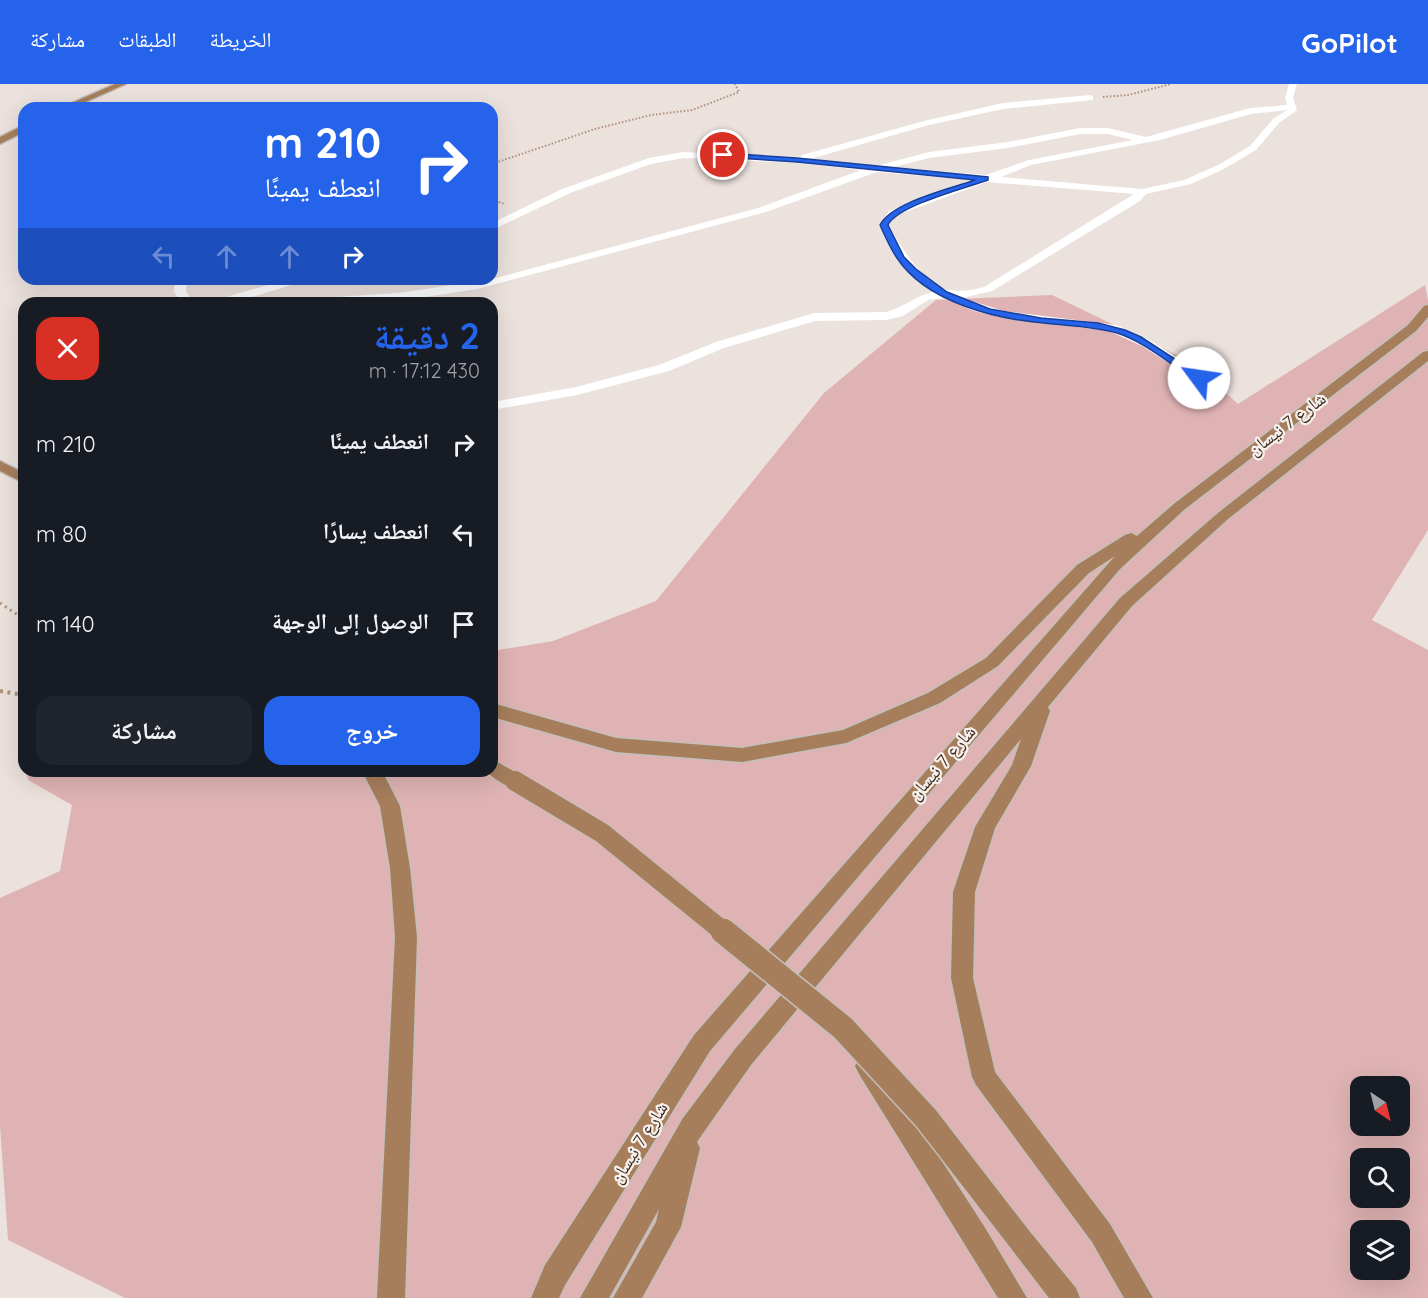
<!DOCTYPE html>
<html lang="ar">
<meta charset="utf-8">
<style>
body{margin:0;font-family:Quicksand,"Noto Naskh Arabic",sans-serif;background:#20242c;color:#f1f3f6;direction:rtl;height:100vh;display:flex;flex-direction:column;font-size:22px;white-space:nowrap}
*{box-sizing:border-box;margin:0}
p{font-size:20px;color:#9ea1a6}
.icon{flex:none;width:33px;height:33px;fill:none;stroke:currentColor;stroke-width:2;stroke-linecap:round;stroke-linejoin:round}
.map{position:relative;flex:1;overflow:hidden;direction:ltr}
.sheet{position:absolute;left:18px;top:213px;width:480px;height:480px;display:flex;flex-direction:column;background:#171b24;border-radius:18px;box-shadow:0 6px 24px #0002;direction:rtl}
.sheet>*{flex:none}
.hud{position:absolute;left:18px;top:18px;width:480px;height:183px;border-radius:18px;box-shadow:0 6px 24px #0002;direction:rtl;background:#2563eb;color:#fff;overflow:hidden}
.needle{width:39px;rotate:145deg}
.tools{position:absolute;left:1350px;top:992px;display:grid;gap:12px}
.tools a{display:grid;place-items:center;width:60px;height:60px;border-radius:12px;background:#171b24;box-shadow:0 6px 24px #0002;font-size:30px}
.pin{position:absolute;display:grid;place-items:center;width:51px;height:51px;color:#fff;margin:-26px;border:3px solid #fff;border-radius:50%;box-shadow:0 2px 6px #0007}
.me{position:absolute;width:66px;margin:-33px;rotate:301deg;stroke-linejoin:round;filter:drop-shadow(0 0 4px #0008)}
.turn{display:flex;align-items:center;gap:21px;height:126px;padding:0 18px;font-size:27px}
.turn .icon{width:78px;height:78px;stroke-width:2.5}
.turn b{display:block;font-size:42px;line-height:51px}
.lanes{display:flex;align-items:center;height:57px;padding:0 18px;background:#0003;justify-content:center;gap:30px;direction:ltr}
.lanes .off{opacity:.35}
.round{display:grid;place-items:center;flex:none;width:63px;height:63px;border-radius:18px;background:#20242c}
.headline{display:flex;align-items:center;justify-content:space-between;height:102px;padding:0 18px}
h1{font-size:36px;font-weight:700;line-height:45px;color:#2563eb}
.cta{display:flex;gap:12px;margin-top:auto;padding:12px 18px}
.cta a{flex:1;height:69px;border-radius:18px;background:#2563eb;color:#fff;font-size:24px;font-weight:700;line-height:69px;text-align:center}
.cta a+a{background:#20242c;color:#f1f3f6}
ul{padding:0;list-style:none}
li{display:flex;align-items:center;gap:18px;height:90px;padding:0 18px}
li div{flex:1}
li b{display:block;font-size:22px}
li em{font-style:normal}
header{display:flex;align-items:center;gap:36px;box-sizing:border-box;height:84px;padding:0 30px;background:#2563eb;color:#fff}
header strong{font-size:28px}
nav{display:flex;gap:33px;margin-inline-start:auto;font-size:21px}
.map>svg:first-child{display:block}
.green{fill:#dfb3b3;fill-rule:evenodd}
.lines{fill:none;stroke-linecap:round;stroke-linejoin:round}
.major-casing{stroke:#c4bfbb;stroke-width:3}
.path-far2{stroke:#b39179;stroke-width:2;stroke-dasharray:1.5 2;stroke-linecap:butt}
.path-far1{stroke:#b39179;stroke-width:3;stroke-dasharray:2 4;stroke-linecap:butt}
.path{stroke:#b39179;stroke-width:4;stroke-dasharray:3 4.5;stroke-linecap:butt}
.minor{fill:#fff;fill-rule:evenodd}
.major{fill:#a67e5c;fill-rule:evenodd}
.major-bridge-far1-casing{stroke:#c4bfbb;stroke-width:22;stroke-linecap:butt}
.major-bridge-casing{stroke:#c4bfbb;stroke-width:28;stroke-linecap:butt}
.major-bridge-far1{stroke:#a67e5c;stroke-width:20}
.major-bridge{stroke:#a67e5c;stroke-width:25}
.route{fill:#2563eb;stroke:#184099;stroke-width:1.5}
.labels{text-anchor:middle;stroke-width:4.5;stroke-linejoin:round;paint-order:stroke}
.street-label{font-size:18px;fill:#3c2b1d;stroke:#f7f0ed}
</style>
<header>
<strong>GoPilot</strong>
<nav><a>الخريطة</a><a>الطبقات</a><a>مشاركة</a></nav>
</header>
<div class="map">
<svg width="1428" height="1214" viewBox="0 0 1428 1214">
<rect width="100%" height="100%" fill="#ebe1dd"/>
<!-- green -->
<path class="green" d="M1425,201L1428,216V446L1372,536L1428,566V1214H125L8,1156L0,1041V814L60,787L72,721L28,696L27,687H492V567L553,557L656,517L824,309L936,216L1052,211L1193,279L1238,320ZM1360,1002H1400V1041H1360ZM1360,1074H1400V1113H1360ZM1360,1146H1400V1185H1360Z"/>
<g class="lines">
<defs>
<path id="major" d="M115,0H126L72,24H60Z
M24,41V48L0,60V53Z
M1428,221V233L1416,247L1185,425L1120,485L710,967L565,1201L559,1214H531L545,1181L694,951L1115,472L1089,489L998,582L940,619L846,659L742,678L616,668L492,633V619L616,654L742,664L843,646L928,609L986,574L1077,481L1125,451L1131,449L1137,452L1175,419L1408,241L1424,222Z
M1428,267V277L1228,435L1132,522L1048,623L1050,627L1031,682L995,744L975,808L973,894L995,988L1110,1140L1153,1214H1124L1092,1158L976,1001L972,993L951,894L953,808L975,743L1012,681L1021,655L751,981L701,1052L697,1058L700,1064L681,1143L642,1214H613L656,1138L659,1125L609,1214H580L683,1034L735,965L1120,514L1218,429L1423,268Z
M0,377L24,389V399L0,387Z
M492,675L522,692L525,697L522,702C508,707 496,695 485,687H492Z
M362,687H382L400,722L410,784L417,853L405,1214H377L395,853L390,784L380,722Z
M867,971L875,974L984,1142L1027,1214H998L859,990L855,982L859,974Z
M1022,1145L1031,1149L1076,1204L1080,1214H1049L1013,1167L1009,1158L1013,1149Z"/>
</defs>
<!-- major casing -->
<use href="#major" class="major-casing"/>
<!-- path-far2 -->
<path class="path-far2" d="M1103,13L1128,11L1171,0
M492,80L595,45L651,31L692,26L739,8L735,0
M492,116L505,120"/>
<!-- path-far1 -->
<path class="path-far1" d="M0,519L24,535"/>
<!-- path -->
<path class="path" d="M0,607L24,611"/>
<!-- minor -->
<path class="minor" d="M1289,0H1297L1293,14L1297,26L1279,39L1256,66L1224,85L1191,100L1146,110L1140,117L992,207L962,214L1004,227L1116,241L1151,257L1204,291L1206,294L1199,298L1142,262L1109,247L1004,234L974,227L943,214L928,216L903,232L886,236L815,237L724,264L669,287L577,311L492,326V318L576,303L659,281L716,258L814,229L886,228C903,224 916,211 934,208C907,193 892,167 879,141L889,127L972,96L877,88L766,128L477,205L399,217L298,219L304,215L399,209L492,195L758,124L861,86L797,79L683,74L651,80L570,109L492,146V139L562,105L649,74L683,68L800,73L802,71L924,37L1003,19L1090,11L1093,12V16L1003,25L929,41L810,75L876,82L929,68L1008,58L1080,44H1108L1146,53L1250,24L1287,21L1285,14ZM1287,26L1273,35L1250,62L1218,81L1184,96L1142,105L1001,93L1031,81L1160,56L1251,30ZM1080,50H1108L1133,56L1029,76L986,91L894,83L929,74L1008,64ZM987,98L1134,110L984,203C973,206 962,208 950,206C925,203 900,162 889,141L897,131Z
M175,195H187L186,207L193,219H181L174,207Z
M288,195H306L304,197L233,219H214L216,216Z"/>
<!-- major -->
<use href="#major" class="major"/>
<defs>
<path id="major-bridge-far1" d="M515,697L602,749L725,849"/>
<path id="major-bridge" d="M723,847L843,944L926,1034L1022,1158"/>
</defs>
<!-- major-bridge-far1 casing -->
<use href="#major-bridge-far1" class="major-bridge-far1-casing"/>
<!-- major-bridge casing -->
<use href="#major-bridge" class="major-bridge-casing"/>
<!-- major-bridge-far1 -->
<use href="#major-bridge-far1" class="major-bridge-far1"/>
<!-- major-bridge -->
<use href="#major-bridge" class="major-bridge"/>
</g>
<!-- route -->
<path class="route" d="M723,69L797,74L988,93V96C966,104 898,121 888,141L904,173L916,185L947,208L990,225L1041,234L1098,239L1125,246L1141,253L1204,294L1196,296C1171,281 1145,258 1117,249C1093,242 1068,242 1044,239C995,235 926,218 897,174C890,164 885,152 880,141C892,118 950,105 975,96L797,78L720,73Z"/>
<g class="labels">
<!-- street labels -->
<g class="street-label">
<text transform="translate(1287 340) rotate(-37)" y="6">شارع 7 نيسان</text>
<text transform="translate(942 679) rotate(-49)" y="6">شارع 7 نيسان</text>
<text transform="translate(639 1059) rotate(-58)" y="6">شارع 7 نيسان</text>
</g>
</g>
</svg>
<div class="tools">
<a><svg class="needle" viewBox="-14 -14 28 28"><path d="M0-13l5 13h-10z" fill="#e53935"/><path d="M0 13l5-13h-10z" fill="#9ea1a6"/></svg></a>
<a><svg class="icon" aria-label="search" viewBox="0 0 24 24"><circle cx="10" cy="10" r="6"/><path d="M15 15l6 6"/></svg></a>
<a><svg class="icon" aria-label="layers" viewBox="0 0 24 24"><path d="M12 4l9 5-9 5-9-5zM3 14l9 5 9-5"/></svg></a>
</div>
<div class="pin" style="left:723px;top:71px;background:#d93025"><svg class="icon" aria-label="arrive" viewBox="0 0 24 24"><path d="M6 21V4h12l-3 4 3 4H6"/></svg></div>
<svg class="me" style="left:1199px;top:294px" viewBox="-20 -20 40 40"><circle r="19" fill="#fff"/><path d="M0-13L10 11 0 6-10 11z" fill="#2563eb"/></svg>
<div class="hud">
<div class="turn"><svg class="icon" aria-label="right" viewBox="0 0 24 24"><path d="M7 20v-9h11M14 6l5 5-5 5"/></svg><div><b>210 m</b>انعطف يمينًا</div></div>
<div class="lanes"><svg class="icon off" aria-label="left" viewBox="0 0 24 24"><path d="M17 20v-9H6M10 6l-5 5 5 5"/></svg><svg class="icon off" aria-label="ahead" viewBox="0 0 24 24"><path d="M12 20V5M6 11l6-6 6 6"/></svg><svg class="icon off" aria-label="ahead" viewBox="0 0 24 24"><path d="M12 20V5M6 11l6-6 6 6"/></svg><svg class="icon" aria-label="right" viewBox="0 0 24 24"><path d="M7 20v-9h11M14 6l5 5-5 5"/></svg></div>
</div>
<section class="sheet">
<div class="headline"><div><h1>2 دقيقة</h1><p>430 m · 17:12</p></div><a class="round" style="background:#d93025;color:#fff"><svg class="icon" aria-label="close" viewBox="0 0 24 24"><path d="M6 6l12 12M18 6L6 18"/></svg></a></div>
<ul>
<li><svg class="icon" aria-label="right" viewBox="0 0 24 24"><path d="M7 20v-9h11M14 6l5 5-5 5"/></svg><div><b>انعطف يمينًا</b></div><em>210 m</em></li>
<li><svg class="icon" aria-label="left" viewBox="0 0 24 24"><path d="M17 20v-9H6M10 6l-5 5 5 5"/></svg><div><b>انعطف يسارًا</b></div><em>80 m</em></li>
<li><svg class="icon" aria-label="arrive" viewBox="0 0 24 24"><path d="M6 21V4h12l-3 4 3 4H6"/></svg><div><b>الوصول إلى الوجهة</b></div><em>140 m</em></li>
</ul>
<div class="cta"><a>خروج</a><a>مشاركة</a></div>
</section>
</div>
